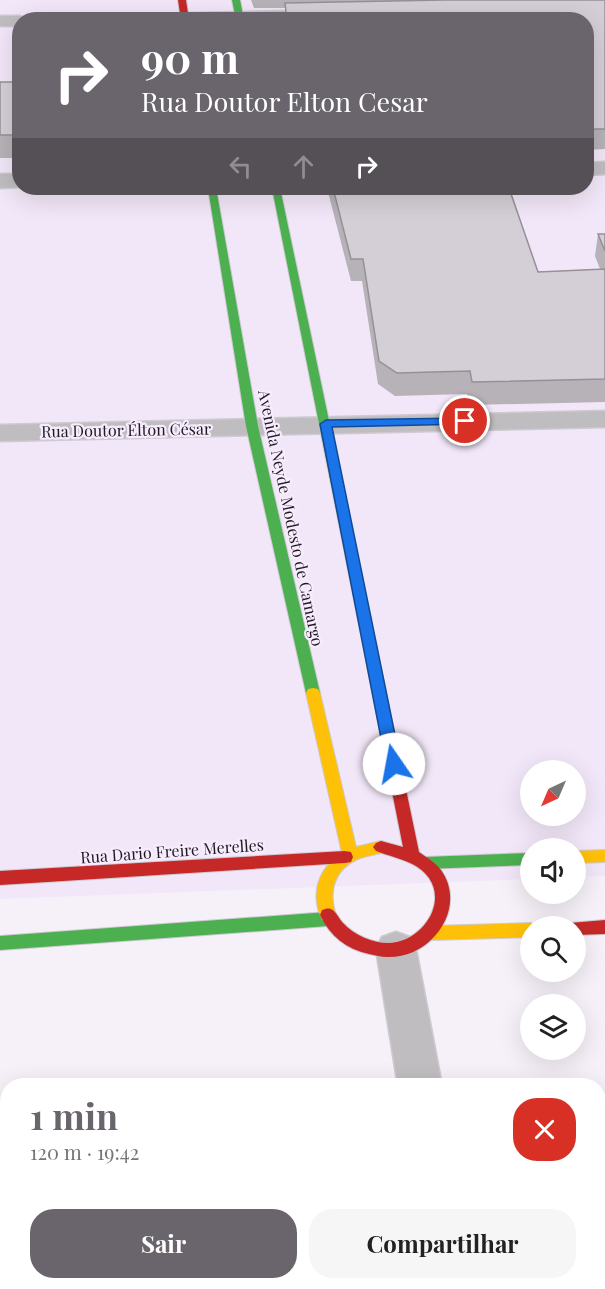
<!DOCTYPE html>
<html lang="pt">
<meta charset="utf-8">
<style>
body{margin:0;font-family:"Playfair Display",serif;background:#f6f6f6;color:#222;height:100vh;display:flex;flex-direction:column;font-size:22px;white-space:nowrap}
*{box-sizing:border-box;margin:0}
p{font-size:20px;color:#767676}
.icon{flex:none;width:33px;height:33px;fill:none;stroke:currentColor;stroke-width:2;stroke-linecap:round;stroke-linejoin:round}
.map{position:relative;flex:1;overflow:hidden}
.panel{position:absolute;left:0px;top:1078px;width:606px;height:212px;display:flex;flex-direction:column;background:#fff;border-radius:24px 24px 0 0;box-shadow:0 6px 24px #0002}
.panel>*{flex:none}
.banner{position:absolute;left:12px;top:12px;width:582px;height:183px;border-radius:24px;box-shadow:0 6px 24px #0002;background:#6a656c;color:#fff;overflow:hidden}
.needle{width:39px;rotate:224deg}
.buttons{position:absolute;left:520px;top:760px;display:grid;gap:12px}
.buttons a{display:grid;place-items:center;width:66px;height:66px;border-radius:50%;background:#fff;box-shadow:0 6px 24px #0002;font-size:30px}
.pin{position:absolute;display:grid;place-items:center;width:51px;height:51px;color:#fff;margin:-26px;border:3px solid #fff;border-radius:50%;box-shadow:0 2px 6px #0007}
.me{position:absolute;width:66px;margin:-33px;rotate:348deg;stroke-linejoin:round;filter:drop-shadow(0 0 4px #0008)}
.turn{display:flex;align-items:center;gap:21px;height:126px;padding:0 30px;font-size:27px}
.turn .icon{width:78px;height:78px;stroke-width:2.5}
.turn b{display:block;font-size:42px;line-height:51px}
.lanes{display:flex;align-items:center;height:57px;padding:0 30px;background:#0003;justify-content:center;gap:30px;direction:ltr}
.lanes .off{opacity:.35}
.round{display:grid;place-items:center;flex:none;width:63px;height:63px;border-radius:24px;background:#f6f6f6}
.overview{display:flex;align-items:center;justify-content:space-between;height:102px;padding:0 30px}
h1{font-size:36px;font-weight:700;line-height:45px;color:#6a656c}
.action{display:flex;gap:12px;margin-top:auto;padding:12px 30px}
.action a{flex:1;height:69px;border-radius:24px;background:#6a656c;color:#fff;font-size:24px;font-weight:700;line-height:69px;text-align:center}
.action a+a{background:#f6f6f6;color:#222}
.map>svg:first-child{display:block}
.built{fill:#f2e7f8;fill-rule:evenodd}
.lines{fill:none;stroke-linecap:round;stroke-linejoin:round}
.street-casing{stroke:#cecad1;stroke-width:3}
.fast-casing{stroke:#cecad1;stroke-width:2}
.slow-casing{stroke:#cecad1;stroke-width:2}
.jam-casing{stroke:#cecad1;stroke-width:2}
.street{fill:#c0bdc1;fill-rule:evenodd}
.fast{fill:#4caf50;fill-rule:evenodd}
.slow{fill:#ffc107;fill-rule:evenodd}
.jam{fill:#c62828;fill-rule:evenodd}
.wall{fill:#b6b2b8}
.building{fill:#d4cfd6;stroke:#949196;stroke-width:1.5}
.route{fill:#1a73e8;stroke:#114b97;stroke-width:1.5}
.labels{text-anchor:middle;stroke-width:4.5;stroke-linejoin:round;paint-order:stroke}
.street-label{font-size:16px;fill:#1e1a20;stroke:#f7ecfd}
</style>
<div class="map">
<svg width="605" height="1289" viewBox="0 0 605 1289">
<rect width="100%" height="100%" fill="#f6f0f9"/>
<!-- built -->
<path class="built" d="M0,0H605V876L576,877V849H531V879L0,899ZM20,20H586V188H20ZM531,771H576V816H531Z"/>
<g class="lines">
<defs>
<path id="street" d="M331,10L337,11L340,15L337,19L96,20L105,15Z
M0,16H20L28,20H20V26H0Z
M605,162V174L586,175V163Z
M0,174H20V187L0,188Z
M605,411V427L0,441V425Z
M396,932L410,937L416,949L442,1086H398L376,949L382,937Z
M431,1282H479L480,1289H432Z"/>
<path id="fast" d="M232,0H240L244,20H236Z
M208,188H216L258,426L320,693L318,697H308L306,693L246,426Z
M272,188H280L357,554L351,558L345,554Z
M531,853V865L425,869L419,868L417,863L419,858L425,857Z
M328,912L334,914L336,919L334,924L328,926L0,950V936Z"/>
<path id="slow" d="M313,688L318,689L320,693L356,847L381,841L386,843L389,847L386,851C377,855 367,855 358,859C334,869 328,892 336,915L334,920L328,922L322,920C310,894 318,868 342,853L306,693L308,689Z
M605,850V862L576,863V851Z
M531,923L538,927H531V937L431,940L425,938L423,933L425,928L431,926Z"/>
<path id="jam" d="M178,0H186L189,20H181Z
M351,550L357,554L419,852C426,857 436,863 441,870C468,908 431,959 387,957C381,957 375,955 369,954C346,949 330,936 320,915L322,910C326,909 327,908 331,909C336,911 339,919 343,923C354,935 372,943 388,943C419,943 448,906 429,878C417,861 394,858 376,851L373,847L376,843L381,841L403,847L345,554Z
M345,851L351,852L353,857L351,862L345,863L0,885V871Z
M605,920V934L576,935V927H568L570,923Z"/>
</defs>
<!-- street casing -->
<use href="#street" class="street-casing"/>
<!-- fast casing -->
<use href="#fast" class="fast-casing"/>
<!-- slow casing -->
<use href="#slow" class="slow-casing"/>
<!-- jam casing -->
<use href="#jam" class="jam-casing"/>
<!-- street -->
<use href="#street" class="street"/>
<!-- fast -->
<use href="#fast" class="fast"/>
<!-- slow -->
<use href="#slow" class="slow"/>
<!-- jam -->
<use href="#jam" class="jam"/>
</g>
<!-- wall -->
<path class="wall" d="M251,0H605V149L586,150V20H285V8H254Z
M0,82H20V158H0Z
M327,188H509L538,272L600,269L595,256L598,234H605V402L470,405L467,394L395,396L378,384L362,281H351Z"/>
<!-- building -->
<path class="building" d="M445,0H605V129H586V20H287L285,3Z
M0,82H20V135H0Z
M333,188H509L538,272L605,269V379L472,382L470,371L397,373L379,361L363,259H351Z
M598,234H605V251Z"/>
<!-- route -->
<path class="route" d="M465,418L471,421L469,424L332,427L401,764L399,768H389L386,764L320,424L326,420Z"/>
<g class="labels">
<!-- street labels -->
<g class="street-label">
<text transform="translate(126 430) rotate(-1)" y="6">Rua Doutor Élton César</text>
<text transform="translate(291 518) rotate(78)" y="6">Avenida Neyde Modesto de Camargo</text>
<text transform="translate(172 851) rotate(-4)" y="6">Rua Dario Freire Merelles</text>
</g>
</g>
</svg>
<div class="buttons">
<a><svg class="needle" viewBox="-14 -14 28 28"><path d="M0-13l5 13h-10z" fill="#e53935"/><path d="M0 13l5-13h-10z" fill="#767676"/></svg></a>
<a><svg class="icon" aria-label="sound" viewBox="0 0 24 24"><path d="M4 9h4l5-4v14l-5-4H4zM17 9q2 3 0 6"/></svg></a>
<a><svg class="icon" aria-label="search" viewBox="0 0 24 24"><circle cx="10" cy="10" r="6"/><path d="M15 15l6 6"/></svg></a>
<a><svg class="icon" aria-label="layers" viewBox="0 0 24 24"><path d="M12 4l9 5-9 5-9-5zM3 14l9 5 9-5"/></svg></a>
</div>
<div class="pin" style="left:465px;top:421px;background:#d93025"><svg class="icon" aria-label="arrive" viewBox="0 0 24 24"><path d="M6 21V4h12l-3 4 3 4H6"/></svg></div>
<svg class="me" style="left:394px;top:764px" viewBox="-20 -20 40 40"><circle r="19" fill="#fff"/><path d="M0-13L10 11 0 6-10 11z" fill="#1a73e8"/></svg>
<div class="banner">
<div class="turn"><svg class="icon" aria-label="right" viewBox="0 0 24 24"><path d="M7 20v-9h11M14 6l5 5-5 5"/></svg><div><b>90 m</b>Rua Doutor Elton Cesar</div></div>
<div class="lanes"><svg class="icon off" aria-label="left" viewBox="0 0 24 24"><path d="M17 20v-9H6M10 6l-5 5 5 5"/></svg><svg class="icon off" aria-label="ahead" viewBox="0 0 24 24"><path d="M12 20V5M6 11l6-6 6 6"/></svg><svg class="icon" aria-label="right" viewBox="0 0 24 24"><path d="M7 20v-9h11M14 6l5 5-5 5"/></svg></div>
</div>
<section class="panel">
<div class="overview"><div><h1>1 min</h1><p>120 m · 19:42</p></div><a class="round" style="background:#d93025;color:#fff"><svg class="icon" aria-label="close" viewBox="0 0 24 24"><path d="M6 6l12 12M18 6L6 18"/></svg></a></div>
<div class="action"><a>Sair</a><a>Compartilhar</a></div>
</section>
</div>
